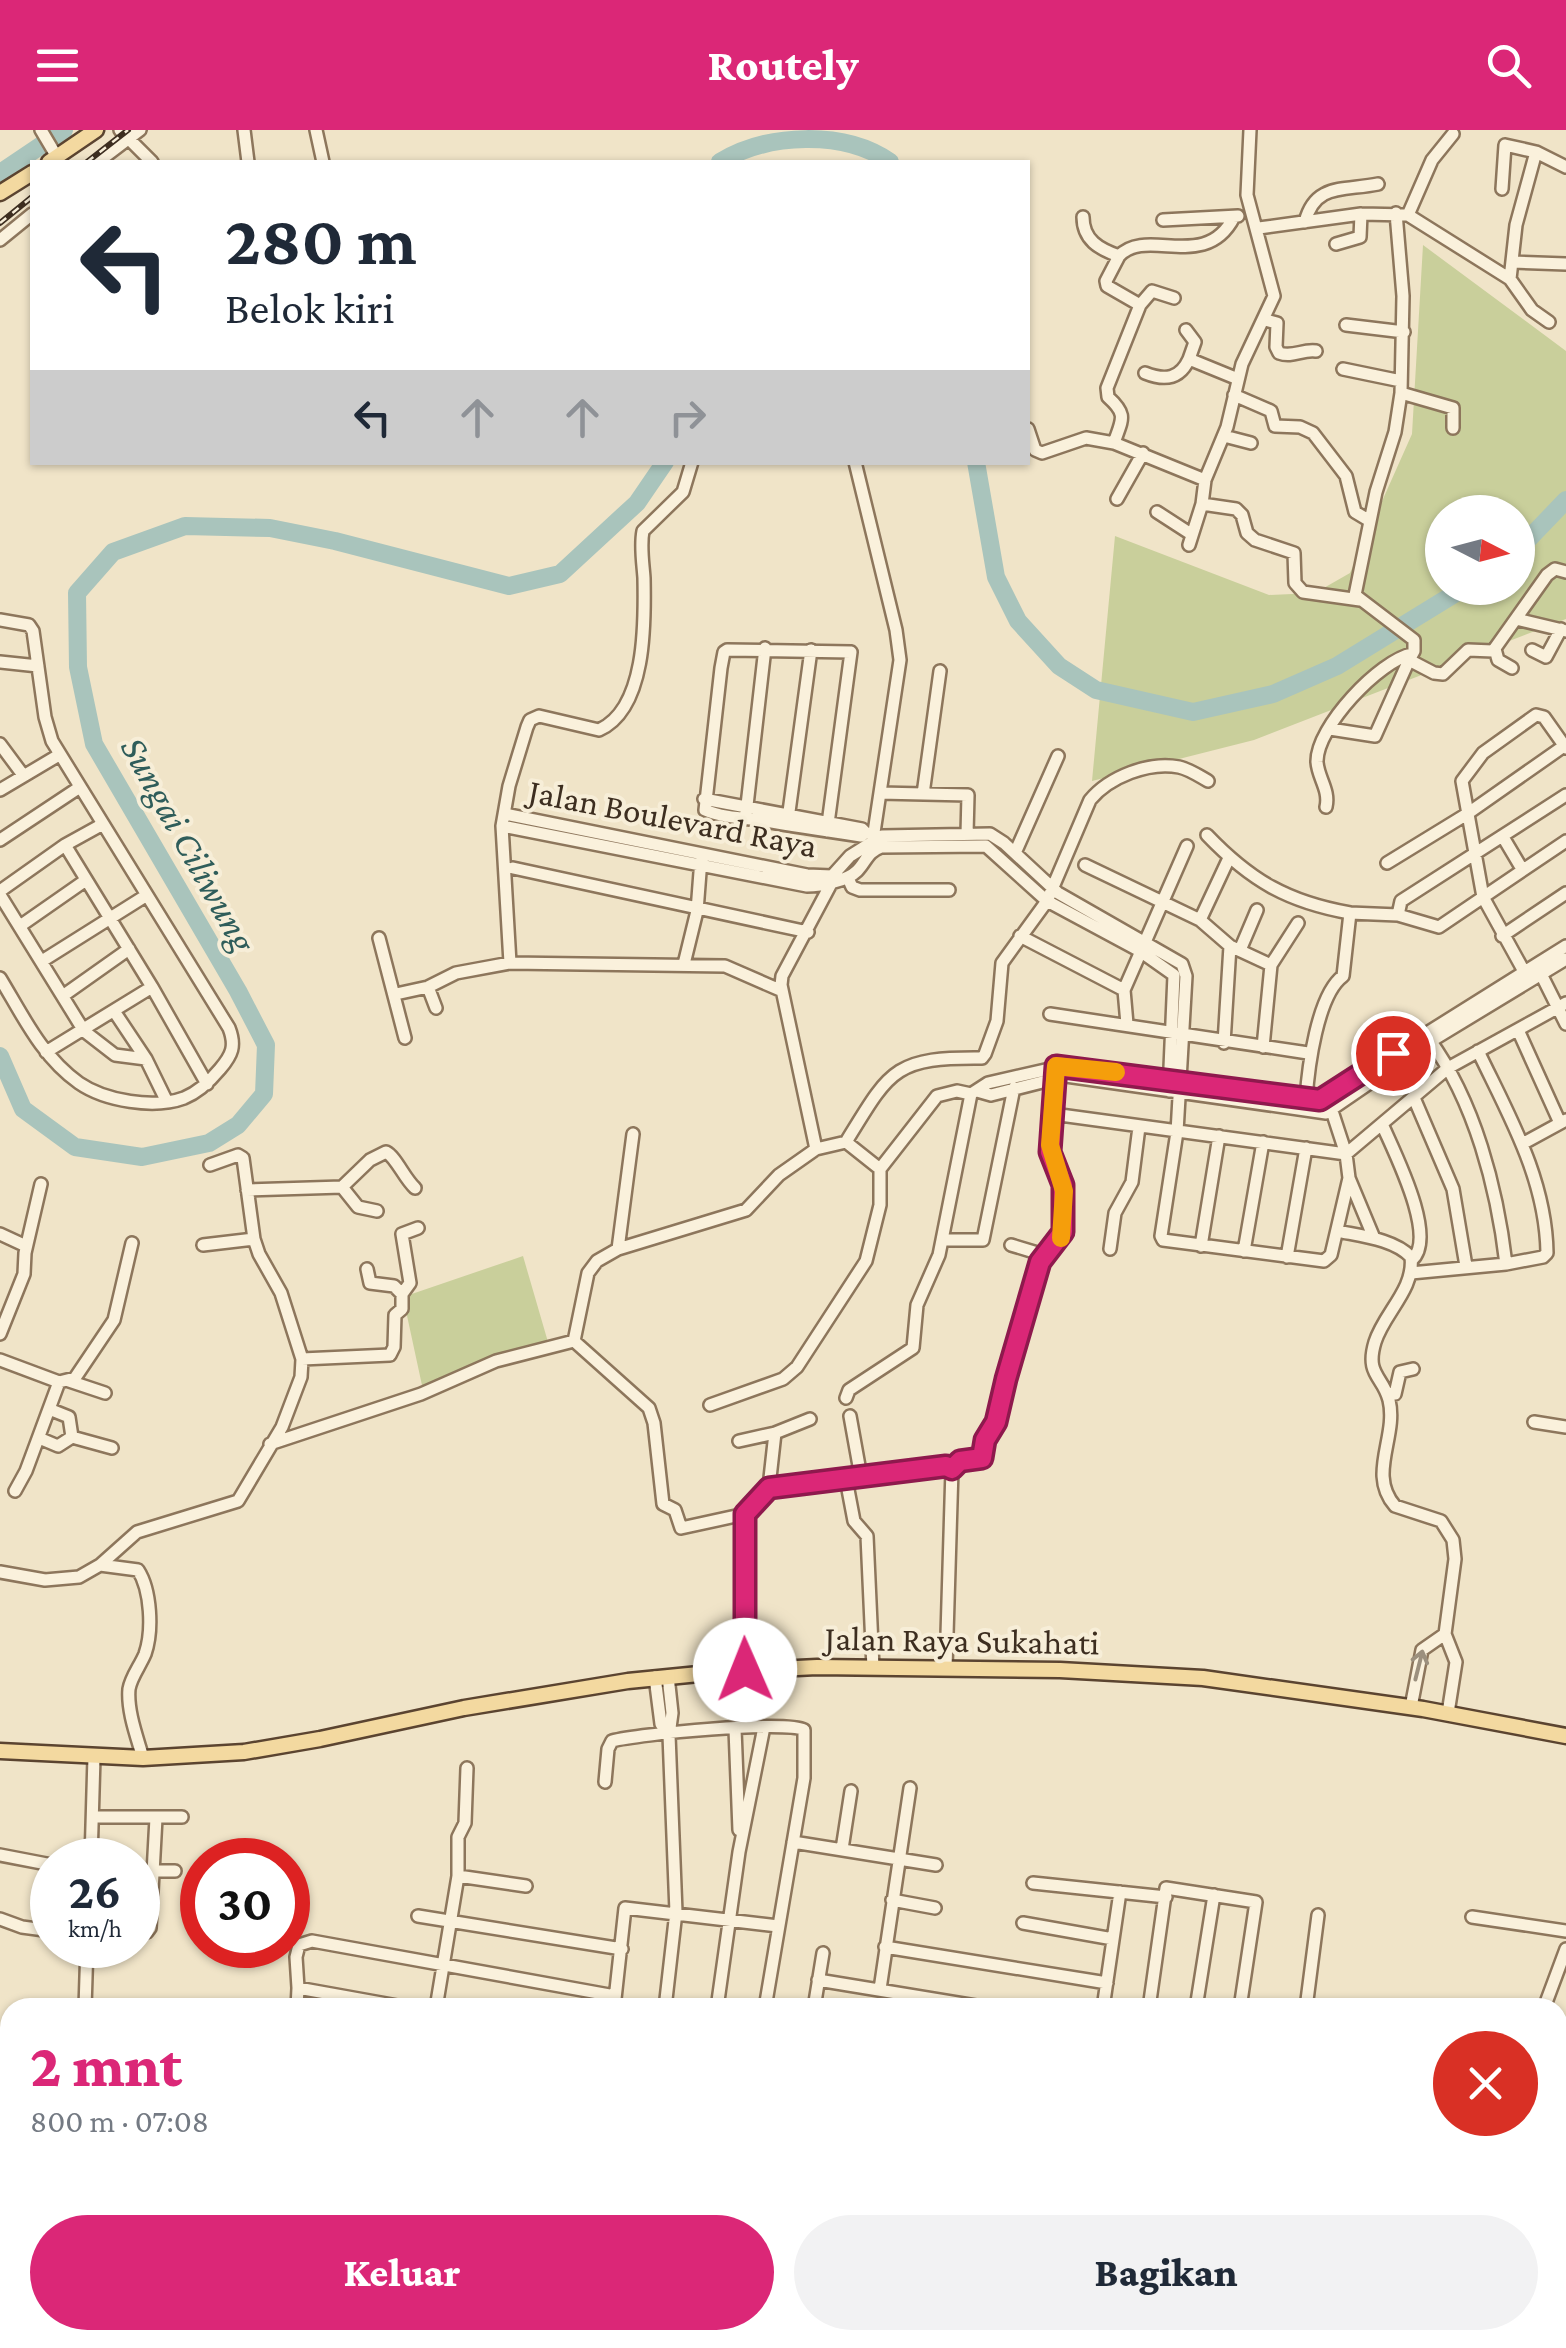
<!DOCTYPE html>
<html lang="id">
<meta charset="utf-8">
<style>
body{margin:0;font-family:"Crimson Pro",serif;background:#f2f2f3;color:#1f2937;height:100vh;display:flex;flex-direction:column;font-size:38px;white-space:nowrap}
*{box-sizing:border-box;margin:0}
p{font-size:32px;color:#747a83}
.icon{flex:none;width:55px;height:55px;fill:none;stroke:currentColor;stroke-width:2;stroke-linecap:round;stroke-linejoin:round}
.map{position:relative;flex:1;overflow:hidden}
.details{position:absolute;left:0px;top:1868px;width:1568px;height:352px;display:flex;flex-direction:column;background:#fff;border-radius:30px 30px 0 0;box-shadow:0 2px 8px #0004}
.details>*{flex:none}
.guide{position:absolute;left:30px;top:30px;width:1000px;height:305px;border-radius:0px;box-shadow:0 2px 8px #0004;background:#fff;color:#1f2937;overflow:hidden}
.needle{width:65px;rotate:96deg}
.controls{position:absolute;left:1425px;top:365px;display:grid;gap:20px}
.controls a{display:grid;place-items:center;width:110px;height:110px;border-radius:50%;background:#fff;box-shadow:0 2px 8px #0004;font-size:50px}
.speed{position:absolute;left:30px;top:1708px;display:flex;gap:20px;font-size:50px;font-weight:700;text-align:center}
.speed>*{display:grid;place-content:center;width:130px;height:130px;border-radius:50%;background:#fff;box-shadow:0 2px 8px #0004;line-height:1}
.speed small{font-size:25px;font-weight:400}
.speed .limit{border:15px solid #d22;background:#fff;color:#111}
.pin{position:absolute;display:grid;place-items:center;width:85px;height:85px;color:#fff;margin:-42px;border:5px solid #fff;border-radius:50%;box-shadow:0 2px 10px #0007}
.me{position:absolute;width:110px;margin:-55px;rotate:359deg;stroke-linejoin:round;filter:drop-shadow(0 0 8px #0008)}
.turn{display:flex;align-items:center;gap:35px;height:210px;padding:0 30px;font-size:45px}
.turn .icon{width:130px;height:130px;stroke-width:2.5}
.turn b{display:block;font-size:70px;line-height:85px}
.lanes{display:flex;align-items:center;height:95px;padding:0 30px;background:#0003;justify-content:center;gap:50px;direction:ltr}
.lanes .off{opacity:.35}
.round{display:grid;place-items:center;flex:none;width:105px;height:105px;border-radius:52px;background:#f2f2f3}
.head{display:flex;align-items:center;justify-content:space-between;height:170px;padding:0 30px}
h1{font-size:60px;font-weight:800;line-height:75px;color:#db2777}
.primary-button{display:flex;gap:20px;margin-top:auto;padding:20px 30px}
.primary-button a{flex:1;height:115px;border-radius:60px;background:#db2777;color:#fff;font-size:40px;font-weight:800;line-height:115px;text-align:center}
.primary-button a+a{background:#f2f2f3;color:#1f2937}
header{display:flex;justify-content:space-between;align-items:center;height:130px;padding:0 30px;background:#db2777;color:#fff;font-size:45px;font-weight:800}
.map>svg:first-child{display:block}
.green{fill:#c9cf9b;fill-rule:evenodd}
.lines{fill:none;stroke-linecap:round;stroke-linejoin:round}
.river{stroke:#a9c4bc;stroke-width:18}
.minor-casing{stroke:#8d765c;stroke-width:16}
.major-casing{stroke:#5b4430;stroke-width:19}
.minor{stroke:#faf1dc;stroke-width:11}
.major{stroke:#f3d9a0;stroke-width:14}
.rail-casing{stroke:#3d2e20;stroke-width:6}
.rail{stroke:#f7eed8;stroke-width:2.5;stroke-dasharray:8;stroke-linecap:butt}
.oneway{stroke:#9c907e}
.route-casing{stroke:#8e194d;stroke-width:25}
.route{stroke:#db2777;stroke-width:18}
.slow{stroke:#f59e0b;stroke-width:18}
.labels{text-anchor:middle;stroke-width:8;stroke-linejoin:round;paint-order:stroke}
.street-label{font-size:35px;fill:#3d2e20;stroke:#f7eed8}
.water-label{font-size:38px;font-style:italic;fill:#2f5d5a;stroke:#f7eed8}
</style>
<header><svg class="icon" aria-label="menu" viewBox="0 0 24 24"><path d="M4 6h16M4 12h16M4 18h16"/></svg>Routely<svg class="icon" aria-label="search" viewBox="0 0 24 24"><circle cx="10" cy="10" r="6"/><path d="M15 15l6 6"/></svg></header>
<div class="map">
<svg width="1566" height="2218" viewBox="0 0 1566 2218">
<rect width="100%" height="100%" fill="#f0e4c8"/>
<!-- green -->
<path class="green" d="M1423,115L1566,221V489L1254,610L1092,651L1115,406L1269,465L1315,463L1350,443L1412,304ZM1442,382H1518V458H1442Z
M523,1126L548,1212L423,1260L403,1167Z"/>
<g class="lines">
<!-- river -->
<path class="river" d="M720,32C768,3 844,0 890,32
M0,43L64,0
M976,332L996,447L1018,491L1059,536L1096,560L1193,582L1273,564L1337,536L1464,458
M1518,420L1566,370
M0,926L23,979L75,1017L142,1027L209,1013L238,995L264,964L266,915L238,861L94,614L78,537L77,463L113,422L185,396L270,398L335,411L509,456L560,444L637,373L665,332"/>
<defs>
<path id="minor" d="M41,0L57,27
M120,0L152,32
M244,0L248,32
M316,0L323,32
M98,32L140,0
M1502,59L1505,15L1536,22
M1396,83L1403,166L1401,263L1395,302L1376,362L1355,465L1414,510V521L1409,530L1434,543L1443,544L1468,520L1493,521L1547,445L1555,439L1566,442
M1408,85L1432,30L1453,4
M1083,87C1083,110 1099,119 1119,126L1106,151L1107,156L1140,175L1107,258L1108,267C1128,285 1122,289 1114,313L1205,350
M1163,90L1238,86
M1305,92C1315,53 1343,61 1378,54
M1259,98L1361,84L1408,85L1510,149L1532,180L1549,192
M0,110L32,84
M1336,114L1360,107L1361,84
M1119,126C1147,96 1205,143 1234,87
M1513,132L1566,134
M1510,149L1516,95L1536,22L1566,37
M1140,175L1152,161L1174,168
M1265,190L1277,193L1276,217L1279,223C1293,228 1302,219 1316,221
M1346,195L1404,202
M1186,200L1195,212L1189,229L1238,249
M1343,239L1401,251
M1145,243C1165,251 1180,249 1189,229
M1401,263L1453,278V298
M1234,265L1271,281L1275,296L1300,297L1313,303L1346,346L1355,382L1370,391
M1028,299L1035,320L1042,323L1086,308L1114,313
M1224,306L1251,313
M855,332L896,500L900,530L873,709
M1117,369L1143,323
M1202,374L1236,379L1242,385L1247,403L1255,410L1294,423L1295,453L1303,462L1360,470
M1157,382L1191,404
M1189,415L1202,374L1205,350L1227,297L1242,234L1274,166L1247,65L1250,0
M1516,489L1566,501
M0,490L29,495L33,501L45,587L52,611L229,898C236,916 232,925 220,939C210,951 199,962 184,968C154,979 105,971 79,953C42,927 23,886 0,848
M1495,519L1498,530L1512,538
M1532,520L1546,527L1561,499
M0,532L38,536
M1330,599L1375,606L1409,530
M0,614L23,645
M0,660L59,625
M880,663L968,665L967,704
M923,664L940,541
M704,669L862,699L865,702
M1326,677C1330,660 1318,648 1317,632C1316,597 1380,530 1412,524
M505,684L807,745L832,746
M746,684L765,518
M788,689L811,520
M502,696L807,756C821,756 847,751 857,741C866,732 867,722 881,717L986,716L1047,771L1140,821L1174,845L1169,961
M827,701L851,522L727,520L724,522L721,538L705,680C721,687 741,688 759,690C793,696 827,701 861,706L865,703
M1207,705C1251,751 1288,772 1350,783
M1503,707L1522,739
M0,710L80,657
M65,715L152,857L207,954
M1015,723L1058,626
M1387,733L1467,684L1564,616
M1085,735L1200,790L1230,816L1271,835
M513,738L808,802
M832,746L833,750L782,846L781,855L816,1019L779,1045L746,1080L618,1119L597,1131L588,1143L574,1211L649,1278L654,1293L663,1374L675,1380L681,1398L745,1384L769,1357L947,1336L952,1339L946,1538
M832,746L850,726L882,706L990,704L1004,713L1058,763L1182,834L1186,846L1177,1002L1161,1106L1163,1110L1324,1131L1331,1125L1349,1048
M848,748L852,757L860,760H949
M0,761L65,715L103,694
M0,765L84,901L115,925L146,929
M1398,785L1401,771L1566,665
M1200,790L1229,728
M20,796L86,750
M1020,806L1124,860
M1502,806L1566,763
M379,808L405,908
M1240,820L1257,780
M42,831L147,765
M510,833L725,836L780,860
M684,834L697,781L701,729
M1539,840L1566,894
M1526,845L1483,767L1462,651L1483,623L1536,585L1544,587L1566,618
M428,857L436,878
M396,864L428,857L456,843L510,833L502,696L509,656L527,597L530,590L539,586L599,600C646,579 645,494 644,448C643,433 640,416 643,401L683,362L692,332
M64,865L129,819
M114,881L146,929L167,972
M1050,884L1308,923
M1127,894L1124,860L1187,716
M1518,900L1560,993
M1429,909C1475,972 1497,1058 1506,1134
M1224,913L1230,816
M1263,917L1271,835L1298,793
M46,922L152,857
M977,961L991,965L1066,946L1326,983L1431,911L1566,829
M1414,968L1453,1059L1466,1136
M1306,970C1308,939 1317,865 1343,846L1350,783L1398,785L1439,797L1566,711
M1330,975L1346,1024L1349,1048L1374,1108
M1053,984L1346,1024L1448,938L1566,873
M1382,994C1394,1022 1438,1107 1412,1130
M846,1012C890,940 894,927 982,928L985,924L997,891L1002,833L1047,771L1090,670C1109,647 1149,631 1179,637C1189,639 1199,646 1208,651
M1522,1014L1566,990
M816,1019L846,1012L880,1039
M342,1057L358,1077L377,1081
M247,1060L342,1057L370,1030L386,1022C396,1027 404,1048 415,1058
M1337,1101C1361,1106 1394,1109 1411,1127C1415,1159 1384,1183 1375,1212C1365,1245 1383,1246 1389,1270C1398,1307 1367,1344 1395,1376L1441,1391L1453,1410L1455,1429L1445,1504L1456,1532L1448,1583
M0,1104L26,1116
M942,1110H983L1014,958
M203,1115L254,1109
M1011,1115L1044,1125
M1201,1116L1219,1006
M618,1119L633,1004
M1110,1119L1115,1083L1132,1052L1139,997
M1244,1121L1263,1012
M1287,1127L1306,1018
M367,1139L370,1153L394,1156L402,1164
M1411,1143L1506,1134L1543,1127L1547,1123C1546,1049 1509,986 1478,921
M0,1204L24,1144L25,1123L41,1054
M302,1229L390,1225L394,1217L395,1185L402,1179V1164L410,1153L402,1104L418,1098
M0,1230L59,1252L75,1248L114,1190L132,1113
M69,1251L105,1263
M1387,1263L1395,1264L1400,1242L1413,1239
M846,1268L849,1260L913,1218L917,1175L939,1125L971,964L988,953L1067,935L1320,970L1566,816
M710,1275L783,1249L797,1237L866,1131L880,1075V1039L937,966L957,961L971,964
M49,1279L69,1287L72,1307L112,1318
M850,1286L861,1347
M1534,1292L1566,1297
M775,1303L810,1289
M39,1308L58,1316L72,1307
M739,1311L775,1303L769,1357
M270,1314L421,1264L496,1231L574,1211
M952,1339L960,1331L982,1328L985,1310L996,1292L1040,1132L1063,1102L1064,1061L1050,1022L1055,945
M846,1349L854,1391L867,1406L873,1538
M15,1361L26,1341L59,1252
M100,1435L138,1440C151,1460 153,1501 145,1524C140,1536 131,1547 129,1559C127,1581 137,1607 143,1628
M0,1442L45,1450L79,1447L100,1435L137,1402L238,1371L282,1297L301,1247L302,1229L281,1163L259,1124L254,1109L243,1028L238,1025L210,1035
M745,1540V1384
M655,1547L661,1594L669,1605
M1411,1577L1422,1520L1445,1504
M735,1599L739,1700
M605,1652L608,1619L612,1611C637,1604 787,1590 804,1600V1648L765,1878
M93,1687H182
M793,1712L936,1735
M842,1719L851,1661
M0,1725L52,1735
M91,1730L94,1627
M138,1741H175
M458,1746L526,1756
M1033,1753L1166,1767
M892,1770L935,1778
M418,1786L622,1819
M1472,1787L1566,1801
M0,1789L22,1797L52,1801
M1023,1793L1113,1809
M138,1805L147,1802L150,1798L156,1688
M885,1817L1107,1853
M818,1850L988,1878
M298,1858L296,1827L299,1815L312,1811L615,1866
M880,1859L910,1658
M85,1878L87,1815
M297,1878L298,1858L409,1878
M436,1878L458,1746V1707L465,1693L467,1638
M614,1878L625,1778L778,1796
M665,1878L676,1782L669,1605L672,1583L668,1546
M717,1878L739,1722L764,1597
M814,1878L823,1823
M1103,1878L1120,1762
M1149,1878L1166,1758L1256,1772L1240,1878
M1196,1878L1214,1765
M1306,1878L1318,1785
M1544,1878L1566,1819
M1558,1962L1566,1917
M1558,2097L1566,2100
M1558,2150L1566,2153
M1558,2191L1566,2193
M65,2210L71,2218
M624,2210L675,2218
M974,2210L1019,2218
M1253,2210L1296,2218
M610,2218L614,2210
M707,2218L709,2210
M758,2218L759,2210
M1048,2218L1050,2210
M1094,2218L1095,2210
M1311,2218L1313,2210
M1392,2218L1394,2210"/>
<path id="major" d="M49,32L96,0
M0,63L32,43
M0,1621L143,1628L244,1622L320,1609L464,1578L628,1551L719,1542L817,1537L1060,1540L1203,1548L1423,1579L1566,1606"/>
</defs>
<!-- minor casing -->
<use href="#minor" class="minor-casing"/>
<!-- major casing -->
<use href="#major" class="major-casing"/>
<!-- minor -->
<use href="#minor" class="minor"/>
<!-- major -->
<use href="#major" class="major"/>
<defs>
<path id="rail" d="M87,32L128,0
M0,93L32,67"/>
</defs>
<!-- rail casing -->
<use href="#rail" class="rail-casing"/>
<!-- rail -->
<use href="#rail" class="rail"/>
</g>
<!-- one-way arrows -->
<defs><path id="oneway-shaft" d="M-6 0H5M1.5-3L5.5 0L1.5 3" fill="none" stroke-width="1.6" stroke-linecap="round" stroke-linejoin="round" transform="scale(2.5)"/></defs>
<use class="oneway" href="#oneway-shaft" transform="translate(1419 1535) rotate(-76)"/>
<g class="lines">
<defs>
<path id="route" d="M745,1540V1384L769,1358L946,1336L952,1339L960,1331L982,1328L985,1310L996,1292L1006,1249L1040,1132L1063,1102V1055L1050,1022L1056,936L1320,970L1393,923"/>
</defs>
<!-- route casing -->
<use href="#route" class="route-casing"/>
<!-- route -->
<use href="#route" class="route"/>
<!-- slow -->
<path class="slow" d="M1061,1108L1064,1061L1050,1015L1056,936L1116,942"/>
</g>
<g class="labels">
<!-- street labels -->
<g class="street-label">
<text transform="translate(673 688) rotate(11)" y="12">Jalan Boulevard Raya</text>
<text transform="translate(962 1510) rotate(1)" y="12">Jalan Raya Sukahati</text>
</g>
<!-- water labels -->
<g class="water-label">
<text transform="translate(189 714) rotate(61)" y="13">Sungai Ciliwung</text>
</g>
</g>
</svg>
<div class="controls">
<a><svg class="needle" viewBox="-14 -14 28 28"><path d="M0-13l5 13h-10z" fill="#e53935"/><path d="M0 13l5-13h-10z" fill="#747a83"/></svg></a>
</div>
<div class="speed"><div>26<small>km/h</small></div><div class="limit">30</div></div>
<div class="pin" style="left:1393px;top:923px;background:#d93025"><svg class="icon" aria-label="arrive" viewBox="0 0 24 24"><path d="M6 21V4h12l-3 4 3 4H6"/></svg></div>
<svg class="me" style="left:745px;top:1540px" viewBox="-20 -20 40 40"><circle r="19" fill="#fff"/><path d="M0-13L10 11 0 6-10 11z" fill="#db2777"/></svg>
<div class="guide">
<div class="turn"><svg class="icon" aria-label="left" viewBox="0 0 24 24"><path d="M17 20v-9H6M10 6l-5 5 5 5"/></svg><div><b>280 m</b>Belok kiri</div></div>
<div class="lanes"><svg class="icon" aria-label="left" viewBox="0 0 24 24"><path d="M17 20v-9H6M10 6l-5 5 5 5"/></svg><svg class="icon off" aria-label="ahead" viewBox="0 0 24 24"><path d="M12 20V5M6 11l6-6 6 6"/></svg><svg class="icon off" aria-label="ahead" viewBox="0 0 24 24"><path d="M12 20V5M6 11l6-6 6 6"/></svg><svg class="icon off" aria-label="right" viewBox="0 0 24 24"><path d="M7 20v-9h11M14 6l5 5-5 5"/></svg></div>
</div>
<section class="details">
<div class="head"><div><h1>2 mnt</h1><p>800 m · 07:08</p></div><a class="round" style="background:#d93025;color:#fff"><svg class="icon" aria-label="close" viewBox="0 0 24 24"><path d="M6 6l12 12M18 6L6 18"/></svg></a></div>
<div class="primary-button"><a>Keluar</a><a>Bagikan</a></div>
</section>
</div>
